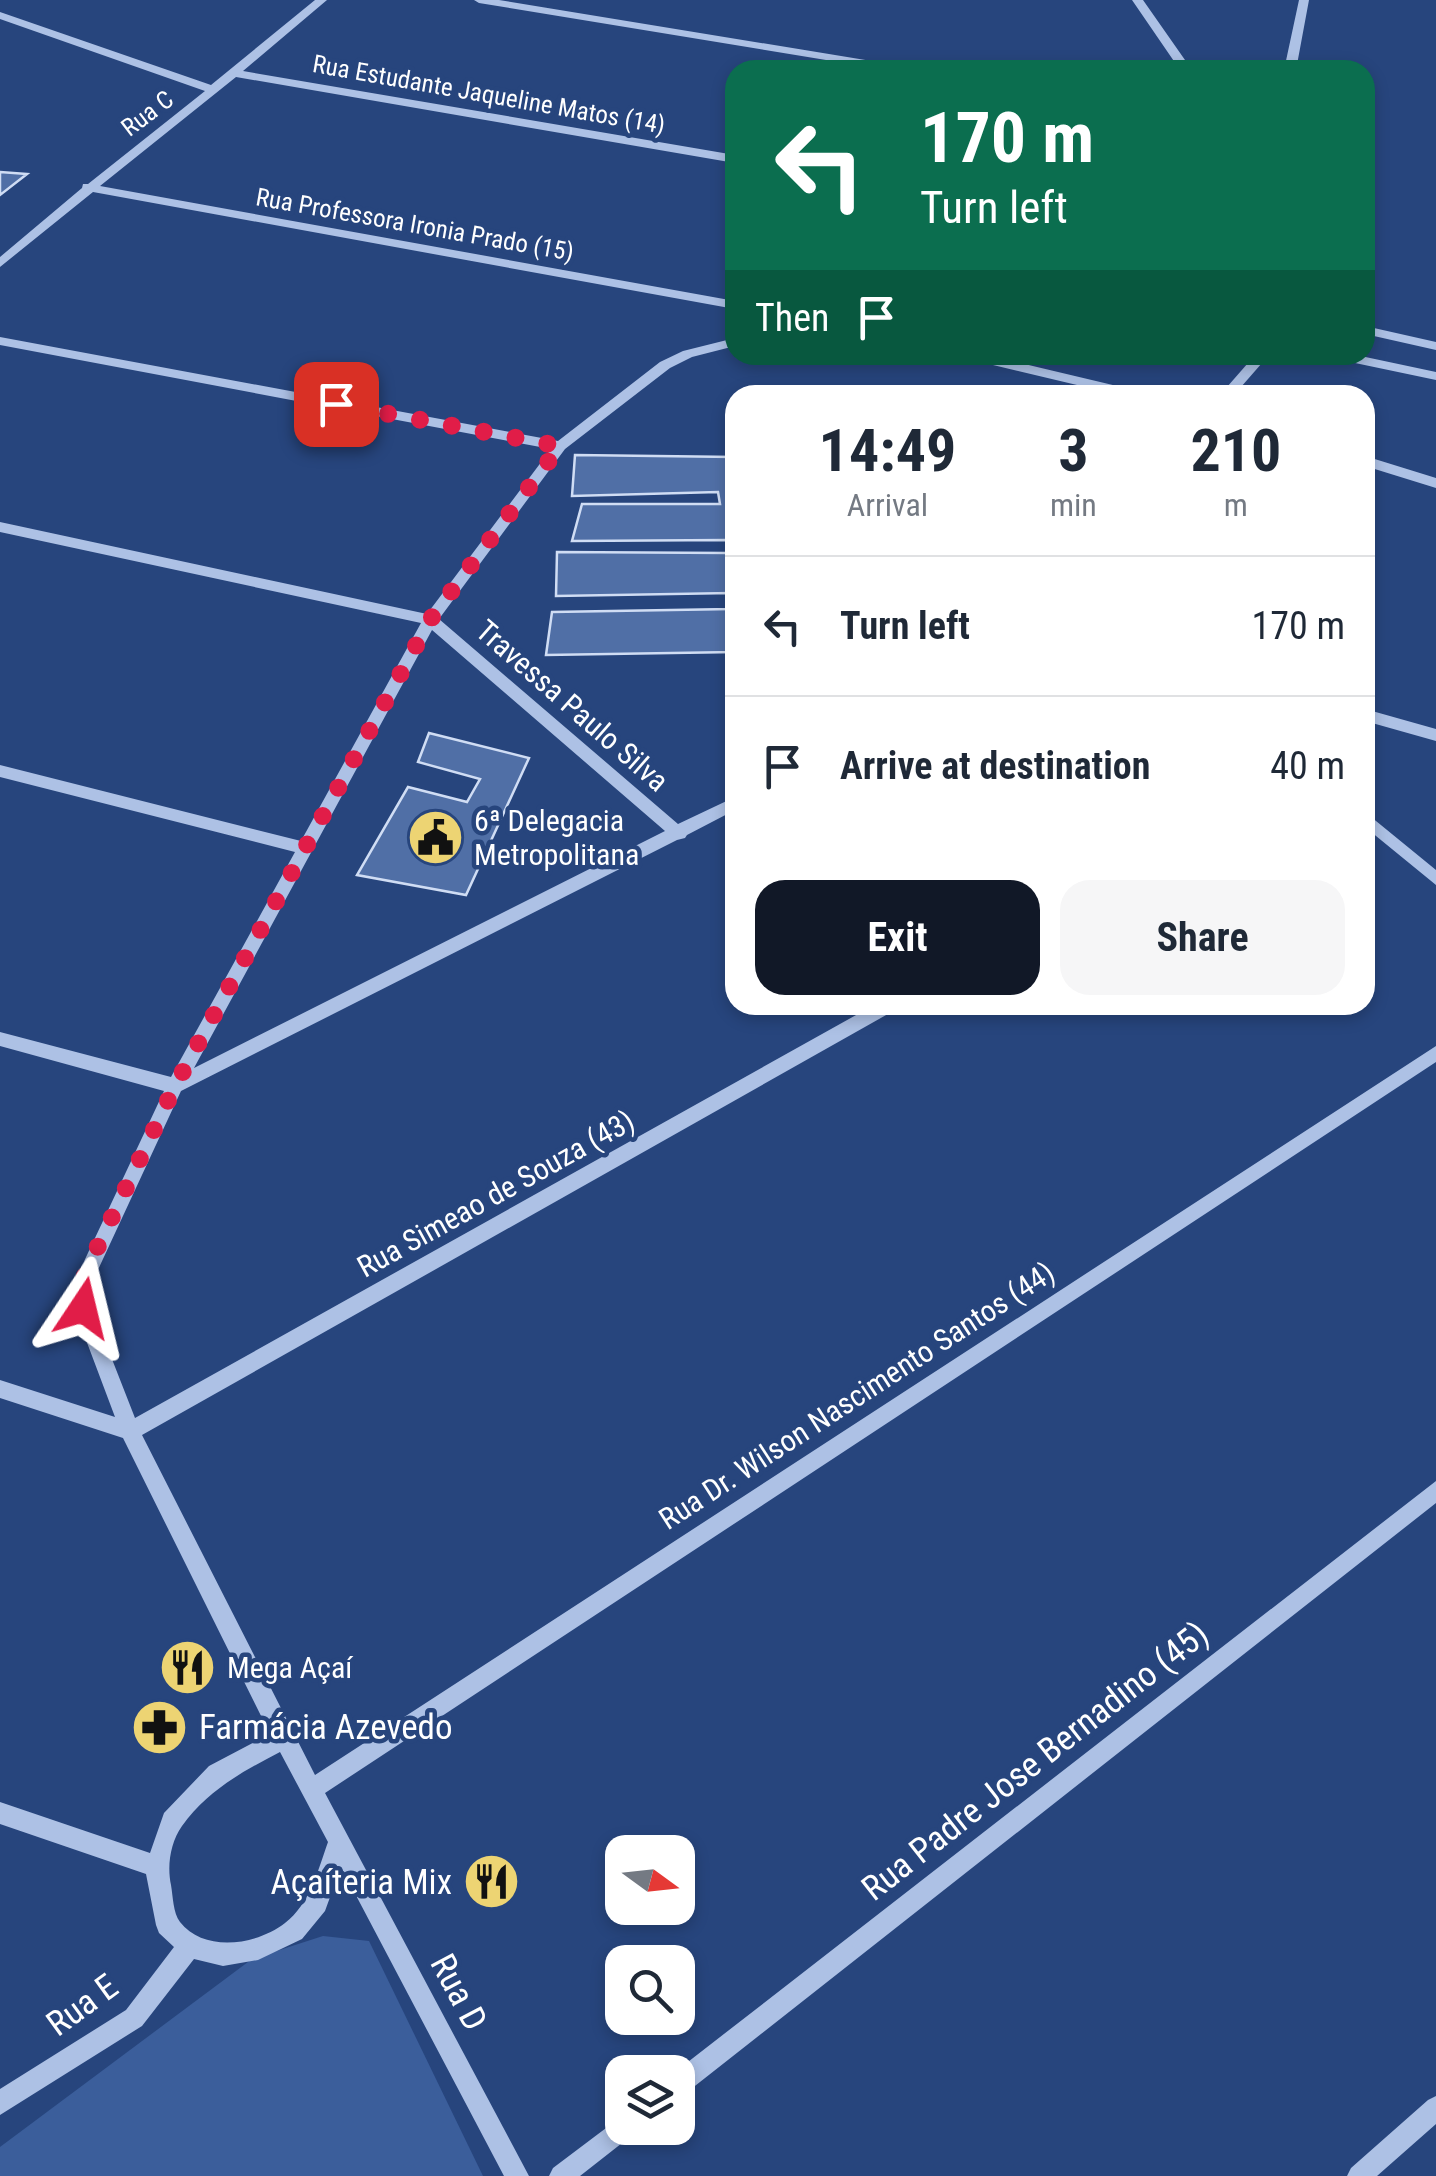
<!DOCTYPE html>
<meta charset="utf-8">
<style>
body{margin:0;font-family:"Roboto Condensed",sans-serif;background:#f6f6f7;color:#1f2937;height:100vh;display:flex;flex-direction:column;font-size:38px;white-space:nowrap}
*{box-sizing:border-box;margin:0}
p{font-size:32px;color:#747a83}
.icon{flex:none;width:55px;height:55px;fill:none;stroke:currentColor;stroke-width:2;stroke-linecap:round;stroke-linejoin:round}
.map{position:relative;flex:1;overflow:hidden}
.details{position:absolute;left:725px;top:385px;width:650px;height:630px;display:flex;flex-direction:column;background:#fff;border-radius:30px;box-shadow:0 5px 15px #0003}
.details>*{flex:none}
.hud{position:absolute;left:725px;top:60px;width:650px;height:305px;border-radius:30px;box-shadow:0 5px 15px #0003;background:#0b6e4f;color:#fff;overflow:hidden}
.needle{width:65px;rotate:105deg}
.buttons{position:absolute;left:605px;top:1835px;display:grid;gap:20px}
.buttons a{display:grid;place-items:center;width:90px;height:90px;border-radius:20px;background:#fff;box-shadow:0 5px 15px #0003;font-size:50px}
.pin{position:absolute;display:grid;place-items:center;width:85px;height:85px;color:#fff;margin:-42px;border-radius:20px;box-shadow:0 5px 15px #0006}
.me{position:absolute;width:110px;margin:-55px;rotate:10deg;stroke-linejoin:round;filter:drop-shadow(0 0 8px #0008)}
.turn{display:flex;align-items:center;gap:35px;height:210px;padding:0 30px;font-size:45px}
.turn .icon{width:130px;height:130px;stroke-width:2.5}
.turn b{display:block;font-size:70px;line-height:85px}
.then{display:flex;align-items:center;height:95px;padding:0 30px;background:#0003;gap:20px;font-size:38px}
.eta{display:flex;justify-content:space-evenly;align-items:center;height:170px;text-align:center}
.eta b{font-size:60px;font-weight:700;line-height:70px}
.button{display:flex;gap:20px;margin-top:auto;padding:20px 30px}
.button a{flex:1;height:115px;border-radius:30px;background:#111827;color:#fff;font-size:40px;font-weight:700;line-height:115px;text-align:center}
.button a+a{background:#f6f6f7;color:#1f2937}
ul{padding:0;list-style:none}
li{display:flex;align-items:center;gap:30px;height:140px;padding:0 30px;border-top:2px solid #e0e1e3}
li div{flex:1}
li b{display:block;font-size:38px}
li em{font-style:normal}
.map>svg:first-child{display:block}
.green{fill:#3b5e9b}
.building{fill:#506fa6;stroke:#d0ddf4;stroke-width:2.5}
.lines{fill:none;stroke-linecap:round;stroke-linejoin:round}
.minor{fill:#adc1e5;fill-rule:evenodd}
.route{stroke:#e11d48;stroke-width:18;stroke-dasharray:0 32.4}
.labels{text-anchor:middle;stroke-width:9;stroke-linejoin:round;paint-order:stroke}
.far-street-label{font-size:25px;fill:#fff;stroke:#27457d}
.street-label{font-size:30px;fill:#fff;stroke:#27457d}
.poi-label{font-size:30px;fill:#fff;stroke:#27457d;text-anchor:start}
.near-poi-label{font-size:35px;fill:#fff;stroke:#27457d;text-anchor:start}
.near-street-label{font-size:35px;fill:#fff;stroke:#27457d}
</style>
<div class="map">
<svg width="1436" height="2176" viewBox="0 0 1436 2176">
<rect width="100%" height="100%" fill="#27457d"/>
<!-- green -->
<path class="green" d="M323,1936L369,1941L483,2176H0V2147L252,1959Z"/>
<!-- building -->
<path class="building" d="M0,172L27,174L0,195Z
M575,455L735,457V652L546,655L552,612L731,609V593L556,596L557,552L728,553L727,540L572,541L582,504H720L718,492L572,496Z
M429,733L529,758L466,895L357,875L408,787L467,802L480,779L418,762Z"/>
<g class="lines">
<!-- minor -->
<path class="minor" d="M315,0H327L243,71L735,155V163L236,77L100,186L735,301V309L93,192L0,267V257L82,188L83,184H88L205,91L0,19V12L211,85Z
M474,0H499L908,67L914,70H887L479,3Z
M1132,0H1143L1192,70H1180Z
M1299,0H1309L1296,70H1284Z
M1365,326L1436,342V350L1365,334Z
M0,337L558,441L660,362L683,351L735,338V346L692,357L670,368L565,449L439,619L678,824L735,797V810L687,835L685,838L677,840L181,1091L90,1287L92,1308L135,1418L874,1005H898L895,1010L142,1435L315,1775L1436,1046V1062L325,1793L529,2176H504L341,1867L325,1911L302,1939L258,1960L223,1966L194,1959L142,2026L0,2115V2089L126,2010L174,1947L159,1933L156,1925L146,1874L0,1824V1802L150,1853L164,1813L209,1766L270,1734L123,1438L0,1398V1380L115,1417L74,1308L72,1287L164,1091L0,1046V1032L171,1077L295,852L0,777V765L301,841L421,623L0,532V522L427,614L551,449L0,345ZM432,630L665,831L194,1068ZM280,1752L328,1842C318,1870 310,1904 285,1923C257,1945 204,1953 180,1922C173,1913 173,1896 171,1885C167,1866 170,1843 182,1826C208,1790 242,1772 280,1752Z
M961,355H986L1138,391L1145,395H1119L968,359Z
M1255,355H1269L1234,395H1220Z
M1329,355H1356L1436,372V380L1336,359Z
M1365,456L1436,478V488L1365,466Z
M1365,709L1436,729V741L1365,721Z
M1365,812L1436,870V885L1365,827Z
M1436,1481V1503L686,2093L678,2097V2072H675Z
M1436,2096V2124L1377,2176H1347L1351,2168L1428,2100Z
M622,2116V2128H635L631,2136L580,2176H549L553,2168Z"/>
</g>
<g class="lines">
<!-- route -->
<path class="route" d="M83,1308L81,1287L88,1267L175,1086L430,620L560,446L336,404"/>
</g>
<!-- icons -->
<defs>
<symbol id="civic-disc" viewBox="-11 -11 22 22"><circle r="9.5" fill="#edd473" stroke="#27457d"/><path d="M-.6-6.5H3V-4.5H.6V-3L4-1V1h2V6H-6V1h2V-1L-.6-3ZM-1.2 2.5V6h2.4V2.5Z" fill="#111"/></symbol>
<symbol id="restaurant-disc" viewBox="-11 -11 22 22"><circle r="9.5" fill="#edd473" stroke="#27457d"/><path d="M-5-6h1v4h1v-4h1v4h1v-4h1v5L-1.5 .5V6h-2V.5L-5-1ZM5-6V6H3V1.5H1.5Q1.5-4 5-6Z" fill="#111"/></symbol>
<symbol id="pharmacy-disc" viewBox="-11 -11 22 22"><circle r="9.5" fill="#edd473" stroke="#27457d"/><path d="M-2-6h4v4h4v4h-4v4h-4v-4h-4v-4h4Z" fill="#111"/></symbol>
</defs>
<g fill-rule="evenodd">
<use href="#civic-disc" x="404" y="806" width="63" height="63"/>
<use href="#restaurant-disc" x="156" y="1636" width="63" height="63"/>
<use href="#pharmacy-disc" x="128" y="1696" width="63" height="63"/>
<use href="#restaurant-disc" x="460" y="1850" width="63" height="63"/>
</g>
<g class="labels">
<!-- far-street labels -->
<g class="far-street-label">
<text transform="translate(489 94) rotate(10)" y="9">Rua Estudante Jaqueline Matos (14)</text>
<text transform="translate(147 113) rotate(-37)" y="9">Rua C</text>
<text transform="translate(415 224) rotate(10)" y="9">Rua Professora Ironia Prado (15)</text>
</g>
<!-- street labels -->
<g class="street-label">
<text transform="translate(572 706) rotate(41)" y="10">Travessa Paulo Silva</text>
<text transform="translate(496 1194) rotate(-29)" y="10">Rua Simeao de Souza (43)</text>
<text transform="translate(857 1396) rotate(-33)" y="10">Rua Dr. Wilson Nascimento Santos (44)</text>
</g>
<!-- poi labels -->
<g class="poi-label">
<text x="474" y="831">6ª Delegacia<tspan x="474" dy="34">Metropolitana</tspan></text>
<text x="227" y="1678">Mega Açaí</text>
</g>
<!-- near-poi labels -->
<g class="near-poi-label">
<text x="199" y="1739">Farmácia Azevedo</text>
<text x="452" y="1894" text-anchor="end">Açaíteria Mix</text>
</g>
<!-- near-street labels -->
<g class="near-street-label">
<text transform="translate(1035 1761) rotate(-38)" y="12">Rua Padre Jose Bernadino (45)</text>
<text transform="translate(459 1992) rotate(62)" y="12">Rua D</text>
<text transform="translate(82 2005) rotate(-36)" y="12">Rua E</text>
</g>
</g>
</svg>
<div class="buttons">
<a><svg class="needle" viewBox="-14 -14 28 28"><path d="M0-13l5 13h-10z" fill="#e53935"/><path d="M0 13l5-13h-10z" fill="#747a83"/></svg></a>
<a><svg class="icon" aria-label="search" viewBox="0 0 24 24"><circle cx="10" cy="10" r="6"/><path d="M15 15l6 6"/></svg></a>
<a><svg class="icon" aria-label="layers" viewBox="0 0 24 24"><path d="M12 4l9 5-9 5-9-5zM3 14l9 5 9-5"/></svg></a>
</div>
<div class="pin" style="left:336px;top:404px;background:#d93025"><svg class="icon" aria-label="arrive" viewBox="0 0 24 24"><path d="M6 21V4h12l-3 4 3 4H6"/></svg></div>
<svg class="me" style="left:83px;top:1308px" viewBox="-20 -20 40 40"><path d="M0-17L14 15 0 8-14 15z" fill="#e11d48" stroke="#fff" stroke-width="4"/></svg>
<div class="hud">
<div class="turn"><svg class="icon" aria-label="left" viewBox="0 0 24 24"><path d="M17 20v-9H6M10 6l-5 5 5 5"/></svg><div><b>170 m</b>Turn left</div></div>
<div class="then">Then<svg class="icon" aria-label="arrive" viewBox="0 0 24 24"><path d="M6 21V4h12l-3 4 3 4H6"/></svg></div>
</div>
<section class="details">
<div class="eta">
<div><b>14:49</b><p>Arrival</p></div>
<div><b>3</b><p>min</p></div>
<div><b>210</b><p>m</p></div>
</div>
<ul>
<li><svg class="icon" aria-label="left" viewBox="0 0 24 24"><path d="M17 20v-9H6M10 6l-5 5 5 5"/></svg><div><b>Turn left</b></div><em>170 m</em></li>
<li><svg class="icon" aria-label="arrive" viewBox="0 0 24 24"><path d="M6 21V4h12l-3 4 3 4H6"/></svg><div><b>Arrive at destination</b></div><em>40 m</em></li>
</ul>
<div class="button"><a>Exit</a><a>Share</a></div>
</section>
</div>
